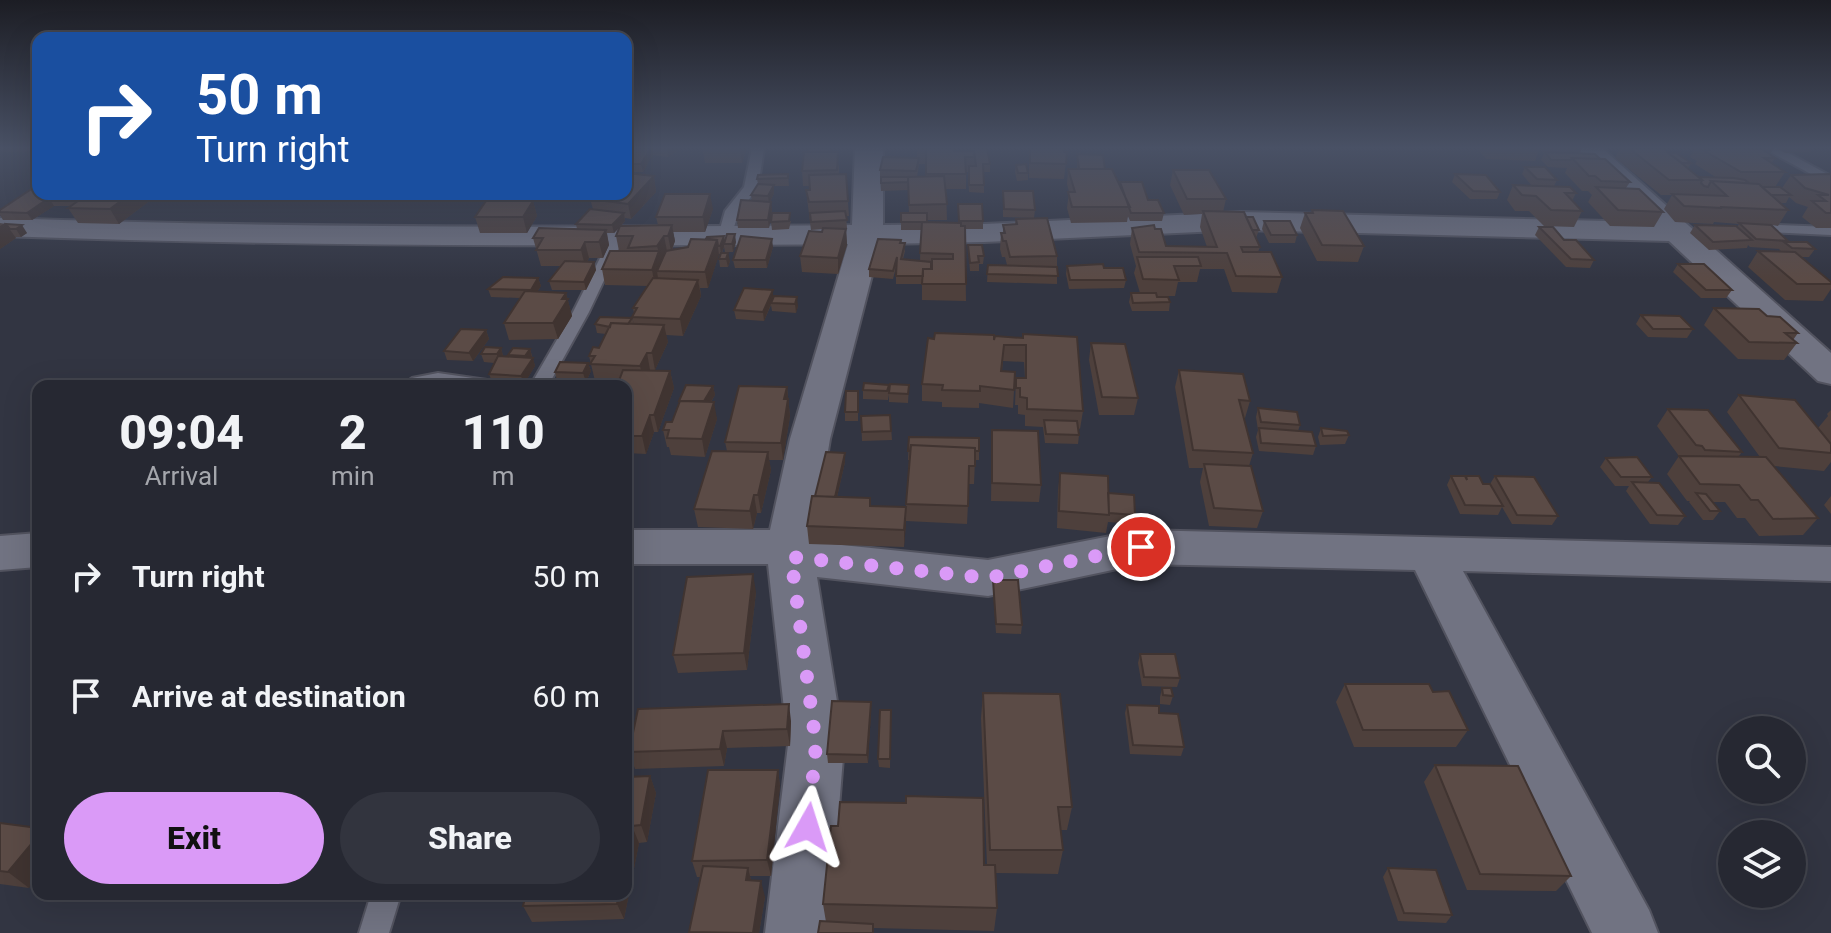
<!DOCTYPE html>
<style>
body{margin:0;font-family:Roboto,sans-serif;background:#32343e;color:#f1f3f6;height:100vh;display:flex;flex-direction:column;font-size:30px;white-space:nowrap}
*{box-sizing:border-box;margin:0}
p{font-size:26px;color:#a4a6ac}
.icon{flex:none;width:44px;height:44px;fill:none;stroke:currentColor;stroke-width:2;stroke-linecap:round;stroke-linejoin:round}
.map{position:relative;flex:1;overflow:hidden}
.drawer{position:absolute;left:32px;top:380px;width:600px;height:520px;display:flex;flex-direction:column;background:#262832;border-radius:16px;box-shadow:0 8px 32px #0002,0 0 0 2px #42444d}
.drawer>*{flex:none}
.banner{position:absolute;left:32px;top:32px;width:600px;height:168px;border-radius:16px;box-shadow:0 8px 32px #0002,0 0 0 2px #42444d;background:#1a4fa0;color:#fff;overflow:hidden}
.controls{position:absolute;left:1718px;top:716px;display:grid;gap:16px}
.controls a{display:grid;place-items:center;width:88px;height:88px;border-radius:50%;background:#262832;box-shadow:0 8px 32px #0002,0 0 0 2px #42444d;font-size:40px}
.pin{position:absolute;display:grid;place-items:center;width:68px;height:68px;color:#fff;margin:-34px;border:4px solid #fff;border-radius:50%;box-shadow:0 2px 8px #0007}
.me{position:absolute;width:88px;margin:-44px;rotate:6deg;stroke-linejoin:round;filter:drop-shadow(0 0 6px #0008)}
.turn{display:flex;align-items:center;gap:28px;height:168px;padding:0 32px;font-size:36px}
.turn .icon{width:104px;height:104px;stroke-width:2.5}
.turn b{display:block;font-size:56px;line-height:68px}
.eta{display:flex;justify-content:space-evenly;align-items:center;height:136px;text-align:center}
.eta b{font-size:48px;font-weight:800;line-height:56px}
.button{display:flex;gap:16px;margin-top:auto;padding:16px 32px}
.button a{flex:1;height:92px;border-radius:48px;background:#da9af7;color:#111;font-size:32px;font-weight:800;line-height:92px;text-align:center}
.button a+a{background:#32343e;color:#f1f3f6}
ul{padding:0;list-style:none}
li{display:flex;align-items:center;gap:24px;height:120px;padding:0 32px}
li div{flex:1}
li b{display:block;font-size:30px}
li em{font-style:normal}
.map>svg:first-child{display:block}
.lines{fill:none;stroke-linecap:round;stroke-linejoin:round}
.service-casing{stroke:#52535f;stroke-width:4}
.minor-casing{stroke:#52535f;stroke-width:4}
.service{fill:#717382;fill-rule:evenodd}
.minor{fill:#717382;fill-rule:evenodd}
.wall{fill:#4e403c;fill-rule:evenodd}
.shaded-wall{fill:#403431}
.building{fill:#5b4b46;stroke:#403431;stroke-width:2}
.route{stroke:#da9af7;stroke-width:14;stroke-dasharray:0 25.2}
</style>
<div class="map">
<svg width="1831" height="933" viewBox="0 0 1831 933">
<rect width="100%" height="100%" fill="#323542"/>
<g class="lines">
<defs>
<path id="service" d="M752,148H764L758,188L739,212L730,239H720L718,236L725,211L744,187Z
M1763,148H1779L1831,176V185Z
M1751,224L1831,227V235L1746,231L1744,228Z
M617,234L624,238L589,312L548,386H530L573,312L610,238Z
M438,373L487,380L496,386H401L412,378Z
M371,894H401L389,933H359Z"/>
<path id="minor" d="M855,148H883V225L984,224L1241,212L1649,222L1573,148H1602L1831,353V384L1818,381L1669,241L1241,230L984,242L880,244L830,439L813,542L988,560L1141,530L1831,547V581L1463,571L1649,910L1658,933H1592L1415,570L1141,564L988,596L817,577L844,745L829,933H765L788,745L768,564H626V530H770L790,439L848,244C565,247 283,246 0,236V218C284,228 568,228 852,225Z
M38,533V567L0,570V536Z"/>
</defs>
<!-- service casing -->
<use href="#service" class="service-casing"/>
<!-- minor casing -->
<use href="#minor" class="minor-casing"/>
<!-- service -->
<use href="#service" class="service"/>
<!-- minor -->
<use href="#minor" class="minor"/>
</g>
<!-- wall -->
<path class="wall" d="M0,148H38V151L3,152Z
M626,148H682L668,157L653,155V151V154L643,172H626Z
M702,148H747L742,163H705Z
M917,148L970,151V148L990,164V172H984V193L969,192L968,172H966V189H946L947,220H927V222L958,223V204L983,221V229H965L966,301L922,300V284H896V267L893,279L869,277V269L901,240L905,251L903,259L920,261L921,230H901V213H909L908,190L881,191L880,178V170L917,158ZM919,164H926V176L917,177Z
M1029,148L1067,152L1064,179L1029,178Z
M1477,148H1582L1580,153L1600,159L1630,182L1626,188L1663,212L1654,227L1610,226L1588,202L1592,195L1588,191H1582L1565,173L1567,168L1548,167L1541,160L1544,153L1540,148L1535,161L1486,159Z
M1620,148H1672L1664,149L1668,153L1691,163L1688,169L1699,177L1717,178L1695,164L1697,161L1690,157L1694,149L1680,148H1774L1770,154L1775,158L1772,163L1785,172L1775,187L1782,188L1791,175L1831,174V228H1816L1802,217L1808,207L1796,203L1789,197L1786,203H1780L1788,210L1778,226L1772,225L1788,242L1815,249L1809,257H1801L1831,282V289L1823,301L1785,300L1748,267L1758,251H1781L1779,250L1780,249L1750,247L1748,245L1747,248L1709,250L1690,233L1695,225L1737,227L1739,224L1714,222L1713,224L1675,222L1664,209L1672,195H1661L1615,158Z
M1779,148H1812L1810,152L1785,153L1778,149Z
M832,152L839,166V174H846L849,216H846L847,228L836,229H846L847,245L838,274L802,272L800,256L822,232L823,229L811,230L806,190H810V186H803L802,171Z
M1077,154L1105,169L1119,185L1120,182L1148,200L1164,213L1162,221H1130L1128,216L1127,222L1071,223L1067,208L1069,192L1067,184L1068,169H1077Z
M1016,165L1028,173V180L1017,181L1015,172Z
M1525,167L1557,180L1554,186L1576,193L1572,201L1582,211L1574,227L1544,226L1529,211H1515L1507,200L1513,185L1532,186L1522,174Z
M1173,170L1226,199L1223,212L1246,217L1259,230L1256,238L1260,247L1258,252L1282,277L1277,293L1232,292L1224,269H1200L1197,282H1178L1175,296H1157L1170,302L1169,311H1132L1129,302L1131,293H1140L1134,273L1136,266L1130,244L1132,228L1155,229L1166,246L1207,247L1200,227L1202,214L1184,215L1170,185Z
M788,174L789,186H774V193L770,202L772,210L769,228H738L737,220L752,201L751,195L758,184L757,179Z
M1455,174L1500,192L1497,199H1470L1452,182Z
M654,176L656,192L631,219L625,218V221L621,226L658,225L656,217L713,209L705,232H673L675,241L672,250L688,247L706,239L724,236L725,240L736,242L733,252H725L724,247L722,253L730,261L728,267H720L719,259L720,254H719L708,288H700L701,296L683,336L666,335L668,342L655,370H650V371H670L674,388L658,432H654L646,454L626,453V386L619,382L595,381L589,356L599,348L606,334L597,333L595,324L632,318L634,324L632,317L634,313L633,308L648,286L605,285L602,269L619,251L616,236L620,227L614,233H607L609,245L603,258H589L587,262H594L596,270L586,290H552L549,281L561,266H541L533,238L577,229L576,224L593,209L590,199Z
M33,188L156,196L119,224L78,223L68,208L71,206H54L32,220H3L0,215V210Z
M1003,191L1035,210L1034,218L1003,217Z
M533,201L537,216L527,233H480L475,217Z
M1312,210L1364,246L1358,262L1317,261L1300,228L1305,213H1311Z
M1016,219L1057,256V284L987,282L988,265H1007L1005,257H1002L1000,249L1001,233H1003V225L1015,224Z
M791,221L789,229L772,230L771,222Z
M1264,221L1297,235L1295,243H1269L1262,229Z
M0,223L6,224L27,233L21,237H15L16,238L0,249Z
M1539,227L1564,240L1594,260L1590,268L1566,267L1535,235Z
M968,245L984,256L983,264H979V271H970Z
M773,247L767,268H735L733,260Z
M1678,264L1732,290L1726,298H1701L1673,272Z
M1067,266L1104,268L1126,280L1124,288L1069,289L1066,274Z
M538,278L541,286L537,292L566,293L572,316L558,339L509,340L504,323L520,298L491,297L488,289Z
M773,297L798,306L796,313L772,311L771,305L764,321L736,319L734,310Z
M1714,308L1767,316L1798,333L1793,340L1797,343L1784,360L1738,359L1704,325Z
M1641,315L1693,329L1687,338L1648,337L1636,324Z
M486,330L489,339L473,361L447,360L444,351Z
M1023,338L1083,411L1080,429L1078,428L1079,435L1078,444L1045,443L1043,427L1025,426V415L1018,414V405H1015L1016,378H1025L1024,362L1003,361L1002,371L1014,390L1013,408L979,403V408L942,407V402L922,401V384L994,340Z
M1091,343L1138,398L1134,415H1099L1089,360Z
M501,348L503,356H509L508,355L530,349L535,366L524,384L492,382L489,374L494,363L484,362L481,354Z
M588,363L591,371L586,382L557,381L555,372Z
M1179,370L1250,401L1245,418H1244L1253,453L1249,466L1263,511L1257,528L1209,526L1200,482L1203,468H1189L1175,387Z
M889,385V392L909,385L908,403L889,402V394L888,400L863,399V390Z
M713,386L715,395L711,402L717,419L705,457L671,455L669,447H667L663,430Z
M787,387L790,416L783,460H769L771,470L761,513H757L753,529L698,527L694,509L727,451L725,442Z
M858,391V421H845V412Z
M1739,395L1818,428L1828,416L1827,414L1831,410V462L1824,471L1774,466L1818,518L1803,535L1759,536L1745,518H1737L1725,502H1713L1720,511L1713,520H1703L1689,502L1690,501H1687L1667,474L1679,456L1657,426L1668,409L1742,452L1738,457H1760L1727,412Z
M1258,408L1300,425L1298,431L1316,446L1313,455L1259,451L1256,437L1258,430L1256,417Z
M890,415L892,440L862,441L861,416Z
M1321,428L1349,435L1345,444L1320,445L1318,437Z
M992,430L1041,485L1039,502L991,501Z
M909,437L979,451V460H975L974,484H969L967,524L906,521L904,547L809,544L807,526L815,496L845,462L837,497L871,506L906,507L909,460H908Z
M1606,458L1652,477L1648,482L1685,516L1678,525L1650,524L1626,491L1629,486H1615L1600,467Z
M1060,473L1108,493L1135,515L1133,524L1108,522L1106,533L1057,528L1058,490Z
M1451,476L1466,478V476L1483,484H1490L1495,476L1558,516L1552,525L1512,524L1502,507L1498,515L1460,514L1447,485Z
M1831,496V514L1824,505Z
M993,580L1022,625L1021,634L996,633L993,589Z
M756,592L747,670L678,673L673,655Z
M1140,654L1180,678L1177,687L1142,686L1138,663Z
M1345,684L1433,692L1468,730L1456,747H1354L1336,702Z
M1162,688L1173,696L1170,705L1160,704V697Z
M983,693L1072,807L1067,830H1060L1063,850L1058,874L996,873L997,908L994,931L874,928V933H818L826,922L823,904L987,865L981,718Z
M1127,705L1159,713L1184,747L1181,756L1130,754L1125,713Z
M638,709L791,721L790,746L727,748L724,766L635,769L629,752Z
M871,710L868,763H828L827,754Z
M891,710L890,768L879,767L878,759Z
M1435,765L1571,876L1556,891L1467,890L1424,782Z
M778,770L780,786L771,876H750L751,881L765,897L759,933H690L700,877H697L692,861Z
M650,776L656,793L647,842L639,843L624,919L532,922L523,906L626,777Z
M0,823L29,888L0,884Z
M1388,868L1452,915L1446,923L1398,921L1383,877Z"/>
<!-- shaded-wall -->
<path class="shaded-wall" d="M651,148H652L653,154L643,172L641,164Z
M669,148H682L668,157L667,149Z
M740,148H747L742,163Z
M654,176L656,192L631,219L628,204Z
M774,185V193L769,204L768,196Z
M130,194H155L156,196L119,224L110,209Z
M710,194L713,209L705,232L703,217Z
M49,198L54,206L32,220L27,213Z
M533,201L537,216L527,233L523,217Z
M771,202L772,210L769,228L768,220Z
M624,213L625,221L614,233L612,225Z
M5,223L16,238L0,249V226Z
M22,225L27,233L21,237L16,229Z
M672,225L675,241L671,251L668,236Z
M846,229L847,245L838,274V258Z
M606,230L609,245L603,258L599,242Z
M735,234L736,242L733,252L732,244Z
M664,236L667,251L657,271L658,278L655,286L652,270L659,253L657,246Z
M724,236L725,244H724V247L721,254L720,246Z
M772,239L773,247L767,268L766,260Z
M717,240L719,255L708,288L705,272Z
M585,242L589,258L585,266L581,250Z
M728,253L730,261L728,267L726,259Z
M594,262L596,270L586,290L584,282Z
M538,278L541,286L533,298L531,290Z
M698,280L701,296L683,336L680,319Z
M773,290V299L764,321L763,312Z
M566,293L572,316L558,339L553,323Z
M797,297L798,306L796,313L795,304Z
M664,325L668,342L655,370L652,353Z
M486,330L489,339L473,361L469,353Z
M501,348L503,356L500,363L497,354Z
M530,349L532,357L528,364L525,356Z
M647,353L650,370L644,383L640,366Z
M533,358L535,366L524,384L521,376Z
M588,363L591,371L586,382L583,373Z
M670,371L674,388L658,432L654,415Z
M713,386L715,395L705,411L703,402Z
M787,387L790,416L783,460L781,443L784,399Z
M714,402L717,419L705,457L702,439Z
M650,415L654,432L646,454L642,436Z
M768,452L771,470L761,513L758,495Z
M845,453V462L834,510V501Z
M754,495L757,513L753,529L750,511Z
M906,507V525L904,547V530Z
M753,574L756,592L747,670L744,653Z
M871,702V710L868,763L867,755Z
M789,704L791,721L790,746L787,729Z
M723,731L727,748L724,766L720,749Z
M778,770L780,786L771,876L767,860Z
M650,776L656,793L647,842L641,825Z
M632,826L639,843L624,919L617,904L619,894H626V859Z
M38,836V877L29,888L8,872Z
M748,868L752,884L746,880Z
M761,881L765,897L759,933H753Z"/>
<!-- building -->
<path class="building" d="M626,148H651L641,164H626Z
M807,148H831L832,152H807Z
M917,148H954V151H974L975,157H965L966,174H926V149Z
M970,148H987L990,164H983L984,185H969V166H976L974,151H970Z
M1030,148H1064V152H1067L1066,164L1030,163Z
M1629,148H1663L1702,180H1669Z
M1707,148L1762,149L1775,158H1764L1785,172H1741L1703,150H1709Z
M804,152H838L837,170L802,171Z
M1545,152L1595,154L1600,159L1572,158L1571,160H1551Z
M1668,153H1676L1691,163H1682Z
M1077,154L1103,155L1105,169H1079Z
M883,157L919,158L916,171L880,170Z
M1572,158L1605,159L1630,182L1601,181L1595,176H1589Z
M1026,164L1028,173H1018L1016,165Z
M1525,167H1545L1557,180L1537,179Z
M1068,169H1112L1130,207H1072L1068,192H1075Z
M1173,170H1209L1226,199H1187Z
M626,173L654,176L628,204L590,199L596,194H626Z
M788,174V178L757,179L758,175Z
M846,174L848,201L809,202L806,190H810L809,175Z
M1455,174L1486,175L1500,192L1473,191Z
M1831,174V213H1826L1812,201H1826L1818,195H1829L1805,188L1791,175Z
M944,176L947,204L909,205L908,177Z
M881,177H908V182L881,183Z
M1699,177L1734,178L1745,180L1749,183L1711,181L1708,187L1704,186L1701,183L1702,180Z
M1711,181L1759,184L1788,210L1720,207L1722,208L1684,206L1672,194L1727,196Z
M1120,182H1142L1148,200H1158L1164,213H1131Z
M758,184L774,185L768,196L751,195Z
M1513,185L1570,187L1576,193H1565L1582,211L1551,210L1536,196L1522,195Z
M1596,187L1639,189L1663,212L1618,210Z
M1762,187H1780L1791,195H1771Z
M33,188H38V194H88L81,199L49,198L27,213L0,212V210Z
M1003,191H1033L1035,210L1004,209Z
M88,194H130L110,209L68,208Z
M665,194H710L703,217H656Z
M741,200L771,202L768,220H737Z
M486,201H533L523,217H475Z
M958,204H982L983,221H959Z
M590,209L624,213L612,225L576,224Z
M1312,210L1343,211L1364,246L1322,245L1305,213H1313Z
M845,211L847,220L811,222L810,213Z
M1203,211L1244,212L1260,247H1241L1243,252H1271L1282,277L1236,276L1227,253L1139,252L1132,228L1154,225L1155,229H1161L1166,246L1217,247Z
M772,213H790L789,221L771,222Z
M901,213H927V222H901Z
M1246,217H1253L1259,230H1252Z
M1047,218L1057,256L1010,257L1006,241H1003L1001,233H1005L1003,225L1017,224L1016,219Z
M1264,221H1290L1297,235H1271Z
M922,222L961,223V226H965L966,284H922L923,269H932V259H953V254L920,253Z
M1739,223L1771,225L1788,241L1756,239Z
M6,224L22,225L16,229H10Z
M672,225L668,236H664L657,246L628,248L633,236H616L620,226Z
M1695,225L1736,226L1752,240L1713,242Z
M1539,227H1553L1564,240H1576L1594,260L1571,259Z
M539,228L606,230L599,242H585L581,250H536L543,238H533Z
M823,228L846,229L838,258L800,256L809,231L822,232Z
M727,234H735L732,244H724Z
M724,236L720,246H718L717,240L706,239L707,237Z
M741,236L772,239L766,260H733Z
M691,239L717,240L705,272L657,271L666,251L688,247Z
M878,239L901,240L900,243H905L901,259L931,262V269H923V276H896L897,257L893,271L869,269Z
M1784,242H1807L1815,249L1792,248Z
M968,245H982L984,256H978L979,262L970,263Z
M610,251H659L652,270L602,269Z
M1758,251L1795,252L1831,282V284H1797Z
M721,253H728L726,259H719Z
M1137,257H1198L1201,266H1174L1179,280L1143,279Z
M565,261L594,262L584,282L549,281Z
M1103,264L1104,268H1123L1126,280H1070L1067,266Z
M1678,264H1704L1732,290H1706Z
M988,265L1057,267L1058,276L987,274Z
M503,277L538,278L531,290L488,289Z
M653,278L698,280L680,319L632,317L637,308H633Z
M744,288L773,290L763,312L734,310Z
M525,291L566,293L562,299H568L553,323H504Z
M1131,293H1156L1157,297H1168L1170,302L1133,303Z
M774,296L797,297L795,304L771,303Z
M1714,308L1759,309L1767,316L1780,317L1798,333H1785L1797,343L1749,342Z
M1641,315L1680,316L1693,329H1653Z
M600,317L632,318L628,324L611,323L610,327L595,324Z
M611,323L664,325L652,353H647L640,366L590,364L595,356H589L593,347L599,348Z
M461,329L486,330L469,353L444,351Z
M935,333L994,335V340L995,336L1023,338V334L1077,337L1083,411L1027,409V398L1020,397V388H1016V378H1026V345H1004L1001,371L1015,372L1014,390L980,386V391L942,390L943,385L922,384L928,338L934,339Z
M1091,343L1125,344L1138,398L1102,397Z
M485,347L501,348L497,354H481Z
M513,348L530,349L525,356L508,355Z
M498,356L533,358L521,376L489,374Z
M560,362L588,363L583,373L555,372Z
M623,370L670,371L654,415H650L642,436H626V386H617Z
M1179,370L1243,374L1250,401L1239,400L1253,453L1193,450Z
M864,383L889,385L887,391L863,390Z
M549,384L581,385L580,386H548Z
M890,384L909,385L908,394L889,393Z
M686,385L713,386L704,401H679Z
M739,386L787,387L784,399H788L781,443L725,442Z
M846,391H858V412H845Z
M1739,395L1795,400L1831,444V453L1779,448Z
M680,401L714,402L702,439L667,438L669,430H663L666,422H672Z
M1258,408L1297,412L1300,425L1261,422Z
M1668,409L1708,410L1742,452L1705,450L1702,446L1696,445Z
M890,415L891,431L862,432L861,416Z
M1044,420L1077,421L1079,435L1046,434Z
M1259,428L1312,432L1316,446L1261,443Z
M1321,428L1347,431L1349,435L1323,436Z
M992,430L1038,431L1041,485L992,483Z
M909,437L979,438V451H975V448L911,445L910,451H908Z
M911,445L975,448V466H969L968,506L906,504Z
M712,451L768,452L758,495H754L750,511L694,509Z
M826,452L845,453L835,497L815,496Z
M1679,456L1766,457L1818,518L1773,519L1758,500H1751L1739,485L1700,484Z
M1637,457L1652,477H1621L1606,458Z
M1204,464L1251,466L1263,511L1214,508Z
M1060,473L1108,476L1109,515L1059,511Z
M1451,476H1465L1467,480L1466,476H1479L1483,484H1490L1503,506L1465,505Z
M1495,476L1534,477L1558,516L1517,515Z
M1632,482L1659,483L1685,516L1657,515Z
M1108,493L1134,495L1135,515L1109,513Z
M1696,493L1706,494L1720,511H1710Z
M812,496L870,498V506L906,507L904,530L807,526Z
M753,574L744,653L673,655L687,577Z
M993,580H1018L1022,625L996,624Z
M1140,654H1175L1180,678L1144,677Z
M1345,684H1429L1433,692L1449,691L1468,730H1363Z
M1162,688H1171L1173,696L1163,695Z
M983,693L1060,694L1072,807H1058L1063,850H990Z
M832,701L871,702L867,755L827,754Z
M789,704L787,729L723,731L720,749L629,752L638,709Z
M1127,705L1159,706V713L1178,714L1184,747L1133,745Z
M880,710H891L890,759H878Z
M1435,765L1518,766L1571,876L1480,874Z
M708,770H778L767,860L692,861Z
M650,776L641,825L632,826L626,859V777Z
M906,796L983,798L984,865H995L997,908L823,904L831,826H838L840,802L906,803Z
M0,823L38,828V836L8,872L0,871Z
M703,866L748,868L746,880L761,881L753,933L689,932Z
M1388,868L1436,870L1452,915L1404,913Z
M526,894H619L617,904L523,906Z
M820,921L873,924V933H818Z"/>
<!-- sky -->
<linearGradient id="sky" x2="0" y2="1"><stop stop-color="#1c1d24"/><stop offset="0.53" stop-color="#495165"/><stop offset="1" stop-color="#495165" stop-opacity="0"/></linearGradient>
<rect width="1831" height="279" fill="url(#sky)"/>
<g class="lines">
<!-- route -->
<path class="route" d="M808,827L816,745L791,557L988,578L1141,547"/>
</g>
</svg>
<div class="controls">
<a><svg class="icon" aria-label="search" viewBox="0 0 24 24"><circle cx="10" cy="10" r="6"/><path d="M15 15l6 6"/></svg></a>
<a><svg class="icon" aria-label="layers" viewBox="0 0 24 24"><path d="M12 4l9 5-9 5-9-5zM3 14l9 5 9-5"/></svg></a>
</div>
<div class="pin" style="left:1141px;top:547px;background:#d93025"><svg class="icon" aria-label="arrive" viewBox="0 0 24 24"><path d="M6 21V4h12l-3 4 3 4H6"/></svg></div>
<svg class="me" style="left:808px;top:827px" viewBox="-20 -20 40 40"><path d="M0-17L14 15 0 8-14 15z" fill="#da9af7" stroke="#fff" stroke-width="4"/></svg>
<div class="banner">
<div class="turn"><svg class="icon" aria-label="right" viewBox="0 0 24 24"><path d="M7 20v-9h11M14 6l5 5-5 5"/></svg><div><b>50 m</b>Turn right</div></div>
</div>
<section class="drawer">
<div class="eta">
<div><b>09:04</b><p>Arrival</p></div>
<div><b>2</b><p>min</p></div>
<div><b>110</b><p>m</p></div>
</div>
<ul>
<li><svg class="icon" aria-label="right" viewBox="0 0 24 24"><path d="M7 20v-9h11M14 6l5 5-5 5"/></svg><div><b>Turn right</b></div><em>50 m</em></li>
<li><svg class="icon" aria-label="arrive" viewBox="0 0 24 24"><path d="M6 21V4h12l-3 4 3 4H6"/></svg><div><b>Arrive at destination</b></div><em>60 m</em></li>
</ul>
<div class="button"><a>Exit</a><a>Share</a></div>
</section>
</div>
